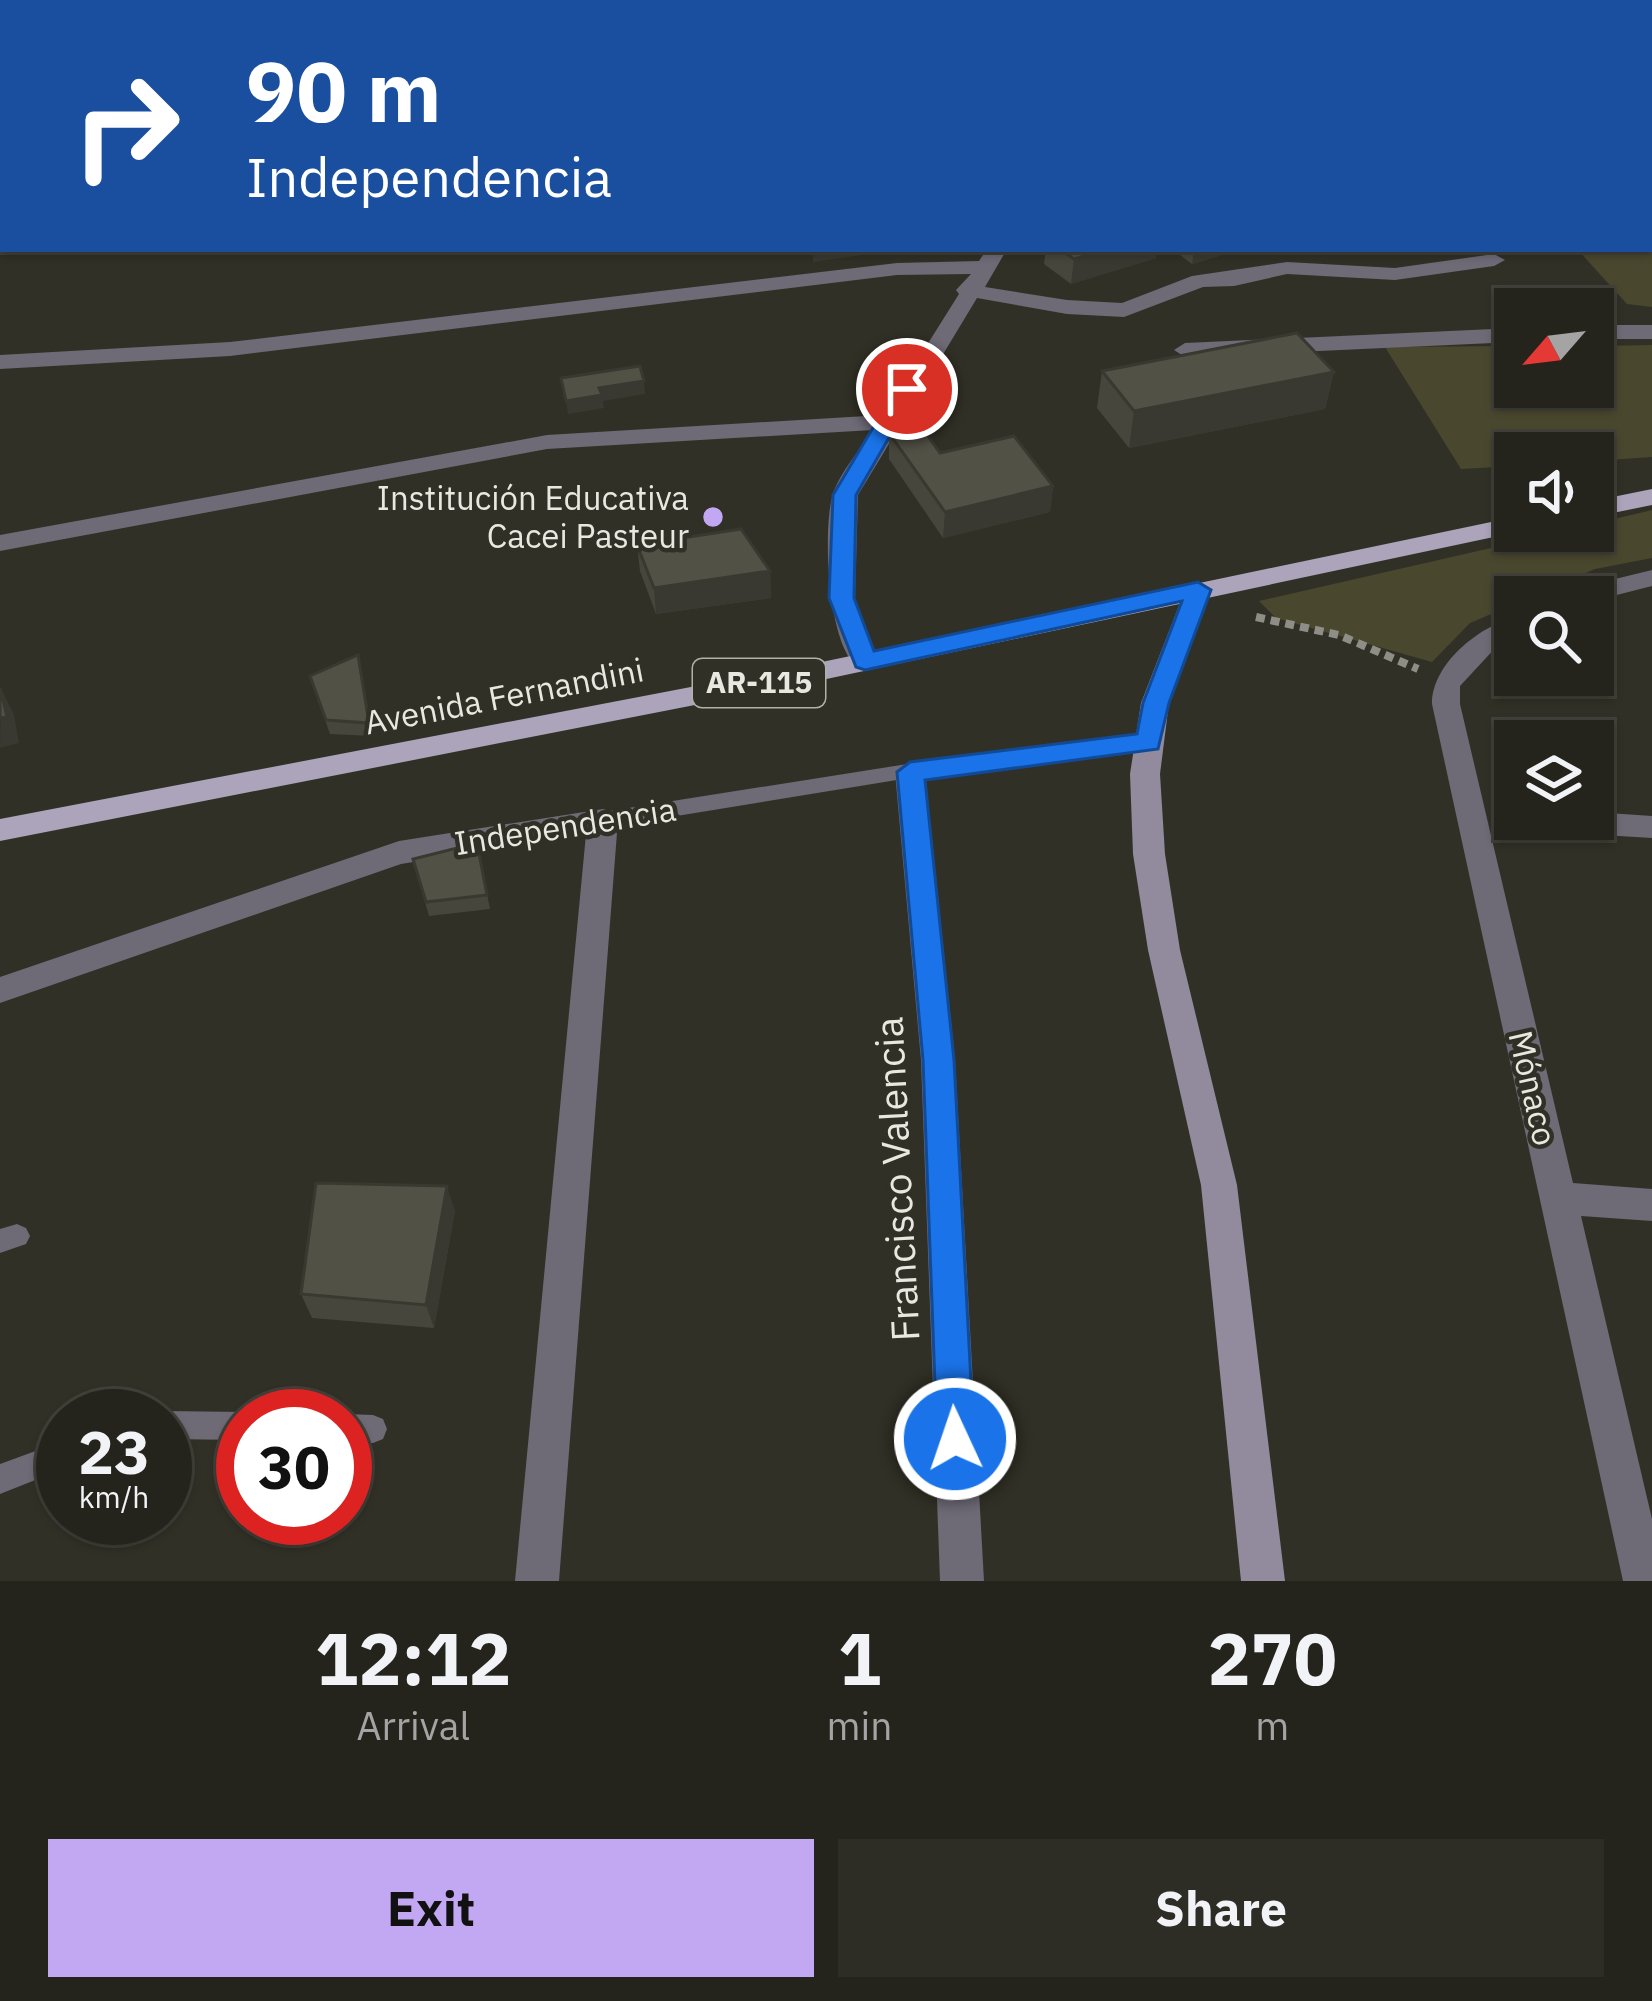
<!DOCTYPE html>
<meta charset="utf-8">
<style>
body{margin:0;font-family:"IBM Plex Sans",sans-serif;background:#2d2c25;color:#f1f3f6;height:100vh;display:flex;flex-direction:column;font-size:45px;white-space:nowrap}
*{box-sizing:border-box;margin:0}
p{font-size:39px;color:#a3a4a3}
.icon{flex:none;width:66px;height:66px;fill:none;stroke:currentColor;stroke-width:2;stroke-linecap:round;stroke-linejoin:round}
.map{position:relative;height:1581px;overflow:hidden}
.sheet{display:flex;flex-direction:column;background:#25241c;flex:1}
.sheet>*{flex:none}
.hud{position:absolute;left:0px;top:0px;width:1653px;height:252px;box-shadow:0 3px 9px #0004,0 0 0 3px #42413b;background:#1a4fa0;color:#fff;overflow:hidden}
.needle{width:78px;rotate:242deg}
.fabs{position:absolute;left:1494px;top:288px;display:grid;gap:24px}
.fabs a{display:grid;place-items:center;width:120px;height:120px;border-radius:0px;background:#25241c;box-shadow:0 3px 9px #0004,0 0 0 3px #42413b;font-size:60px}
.speed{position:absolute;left:36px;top:1389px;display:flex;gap:24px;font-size:60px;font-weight:700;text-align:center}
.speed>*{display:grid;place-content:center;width:156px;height:156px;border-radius:50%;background:#25241c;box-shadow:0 3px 9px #0004,0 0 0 3px #42413b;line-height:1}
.speed small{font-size:30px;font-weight:400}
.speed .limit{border:18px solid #d22;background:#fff;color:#111}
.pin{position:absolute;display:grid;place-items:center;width:102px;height:102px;color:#fff;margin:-51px;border:6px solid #fff;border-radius:50%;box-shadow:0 3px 12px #0007}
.me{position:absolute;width:132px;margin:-66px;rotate:357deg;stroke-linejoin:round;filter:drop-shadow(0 0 9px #0008)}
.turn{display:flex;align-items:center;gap:42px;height:252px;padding:0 48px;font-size:54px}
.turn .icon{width:156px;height:156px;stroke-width:2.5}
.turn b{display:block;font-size:84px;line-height:102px}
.eta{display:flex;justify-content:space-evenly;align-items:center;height:204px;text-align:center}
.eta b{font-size:72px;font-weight:700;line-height:84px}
.primary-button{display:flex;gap:24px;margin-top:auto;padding:24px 48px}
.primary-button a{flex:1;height:138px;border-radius:0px;background:#c2a7f2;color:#111;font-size:48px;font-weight:700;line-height:138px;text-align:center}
.primary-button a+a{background:#2d2c25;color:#f1f3f6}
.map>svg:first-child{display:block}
.green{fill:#49472d}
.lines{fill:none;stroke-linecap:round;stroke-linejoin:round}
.path{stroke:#8f8e86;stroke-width:8;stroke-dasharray:9 6;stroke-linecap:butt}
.lane{fill:#6e6a76;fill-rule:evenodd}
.street{fill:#6e6a76;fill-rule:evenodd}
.secondary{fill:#918b9d;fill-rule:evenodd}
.primary{fill:#aba4bb;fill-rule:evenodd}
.wall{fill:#46463c}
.shaded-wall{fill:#393931}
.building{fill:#515146;stroke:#393931;stroke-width:3}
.route{fill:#1a73e8;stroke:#114b97;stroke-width:3}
.poi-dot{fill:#c2a7f2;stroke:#313026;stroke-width:4.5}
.labels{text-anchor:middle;stroke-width:9;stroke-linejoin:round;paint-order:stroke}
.shield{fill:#313026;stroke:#b1b1a9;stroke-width:3}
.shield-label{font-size:30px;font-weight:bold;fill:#e8e8e1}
.poi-label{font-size:33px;fill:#e8e8e1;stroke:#313026;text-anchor:end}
.street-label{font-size:33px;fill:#e8e8e1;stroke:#313026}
.near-street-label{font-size:39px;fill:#e8e8e1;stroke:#313026}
</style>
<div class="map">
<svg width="1652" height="1581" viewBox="0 0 1652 1581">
<rect width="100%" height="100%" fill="#313026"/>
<!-- green -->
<path class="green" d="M1025,0H1652L1068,3Z
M1652,185V307L1627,304L1577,249H1650Z
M1652,345V457L1593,461V453H1515V466L1461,469L1385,347L1515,346V387H1593V346Z
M1652,510V558L1595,569L1531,597H1515V604L1470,623L1432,662L1276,618L1259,601L1566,531H1593V524Z"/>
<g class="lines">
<!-- path -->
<path class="path" d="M1256,617L1339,635L1418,669"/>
<!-- lane -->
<path class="lane" d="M1616,0H1629L1631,3H1618Z
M1149,735L1159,742L1156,747L958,770L603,828L592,820L603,812L958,756Z
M17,1224L26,1228L30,1236L26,1244L0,1253V1229Z
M165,1411L243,1412L253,1416H243V1440L165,1439V1416H155Z
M345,1414L373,1415L383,1419L387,1429L383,1439L373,1443L345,1442V1416H340Z
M63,1441V1469L0,1494V1464Z"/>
<!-- street -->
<path class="street" d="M0,29H3V39H0Z
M987,249H1007L985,287L1067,300L1122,303L1192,276L1287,262L1395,268L1494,254L1505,260L1494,266L1395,280L1287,274L1234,286L1203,287L1124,317L1067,314L977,298L858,495L855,599L879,662L865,671C827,661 822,527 833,494C840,472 861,449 873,430L547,449L0,551V535L547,435L883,415L959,294L956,290L971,274L897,275L230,356L0,369V355L230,342L897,263L979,261Z
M1593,325H1652V339H1593Z
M1515,328V342L1185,357L1174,350L1185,343Z
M1652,570V586L1593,601V597H1562L1566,591Z
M1515,617V637L1498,645L1460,686V704L1573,1183L1652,1189V1221L1581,1216L1652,1519V1581H1623L1432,704C1432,664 1478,627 1515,617Z
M910,761L925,772L955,1060L984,1581H940L921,1060L895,772Z
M603,809L614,812L618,820L559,1581H515L586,834L401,864L0,1003V977L399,841Z
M1515,810V819H1593V812L1652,816V838L1521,830L1510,827L1506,819Z"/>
<!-- secondary -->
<path class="secondary" d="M905,0H943L945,3H907Z
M1650,17H1652V27H1650Z
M1650,165H1652V177H1650Z
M0,207H3V219H0Z
M1198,581L1211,590L1169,703L1160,774L1165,854L1180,950L1237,1185L1285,1581H1241L1201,1185L1148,950L1133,854L1130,774L1141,703L1185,590Z"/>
<!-- primary -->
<path class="primary" d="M1652,489V505L1593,517V501Z
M1515,517V531H1522L817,681L0,841V819L817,663Z"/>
</g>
<!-- wall -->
<path class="wall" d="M0,0H36L34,3H3V11H0Z
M145,0H197L196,3H162L161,0Z
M1046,249H1157L1156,258L1071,284L1044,264Z
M1172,249H1242L1192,264Z
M1102,371L1334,372L1325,409L1129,448L1097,408Z
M889,433L940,453L1053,486L1050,512L943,538L889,459Z
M637,545L770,571L771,598L656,614L640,571Z
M358,655L373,736L330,734L310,676Z
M477,843L490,909L429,916L413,859Z
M455,1211L434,1328L312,1318L301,1294Z"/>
<!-- shaded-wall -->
<path class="shaded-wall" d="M813,249H863V255L813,262Z
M1108,249H1157L1156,258L1071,284L1074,259Z
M1194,249H1242L1192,264Z
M1334,372L1325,409L1129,448L1134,411Z
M644,381L645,394L603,401L604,408L568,414L566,401L599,388Z
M1053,486L1050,512L943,538L945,512Z
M770,571L771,598L656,614L654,588Z
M1,688L14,715L19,743L0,748Z
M447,1186L455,1211L434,1328L426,1305Z"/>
<!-- building -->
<path class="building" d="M1060,249H1108L1074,259Z
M1297,333L1334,372L1134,411L1102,371Z
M640,366L644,381L599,388L602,395L566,401L561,378Z
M921,426L940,453L1014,436L1053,486L945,512L889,433Z
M741,529L770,571L654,588L637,545Z
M358,655L369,723L326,720L310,676Z
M0,688L7,717L0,718Z
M477,843L487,895L426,902L413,859Z
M316,1183L447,1186L426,1305L301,1294Z"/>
<!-- route -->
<path class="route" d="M907,382L917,389L856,495L854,598L874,651L1198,582L1211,590L1169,703L1158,749L925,780L954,1060L974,1439L968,1452L955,1457L942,1452L937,1439L923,1060L897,772L910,762L1137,734L1143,703L1182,601L865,670L856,667L829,598L833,495L896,389Z"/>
<!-- markers -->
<circle class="poi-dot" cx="713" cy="517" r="12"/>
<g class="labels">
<!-- shield labels -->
<rect class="shield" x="693" y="659" width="132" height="48" rx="9"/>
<g class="shield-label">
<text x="759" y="693">AR-115</text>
</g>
<!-- poi labels -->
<g class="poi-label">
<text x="689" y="510">Institución Educativa<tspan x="689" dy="38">Cacei Pasteur</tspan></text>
</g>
<!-- street labels -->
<g class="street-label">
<text transform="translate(504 696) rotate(-11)" y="12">Avenida Fernandini</text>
<text transform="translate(565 826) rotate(-9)" y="12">Independencia</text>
<text transform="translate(1533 1088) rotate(77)" y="12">Mónaco</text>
</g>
<!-- near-street labels -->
<g class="near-street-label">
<text transform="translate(897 1179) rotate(-93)" y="14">Francisco Valencia</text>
</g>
</g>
</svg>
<div class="fabs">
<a><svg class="needle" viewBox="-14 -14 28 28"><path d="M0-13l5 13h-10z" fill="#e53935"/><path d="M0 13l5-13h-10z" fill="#a3a4a3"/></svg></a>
<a><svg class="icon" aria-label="sound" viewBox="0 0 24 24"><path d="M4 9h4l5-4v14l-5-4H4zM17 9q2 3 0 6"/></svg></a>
<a><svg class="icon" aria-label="search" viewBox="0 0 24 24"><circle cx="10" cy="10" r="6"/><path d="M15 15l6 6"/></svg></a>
<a><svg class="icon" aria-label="layers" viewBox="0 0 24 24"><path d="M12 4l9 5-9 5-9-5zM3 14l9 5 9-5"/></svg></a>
</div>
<div class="speed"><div>23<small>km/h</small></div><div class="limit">30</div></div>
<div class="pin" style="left:907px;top:389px;background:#d93025"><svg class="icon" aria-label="arrive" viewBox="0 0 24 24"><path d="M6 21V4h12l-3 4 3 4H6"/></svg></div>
<svg class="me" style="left:955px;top:1439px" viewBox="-20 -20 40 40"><circle r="17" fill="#1a73e8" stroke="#fff" stroke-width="3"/><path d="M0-11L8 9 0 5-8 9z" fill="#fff"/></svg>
<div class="hud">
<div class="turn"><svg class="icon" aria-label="right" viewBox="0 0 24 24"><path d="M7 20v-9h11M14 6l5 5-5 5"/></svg><div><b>90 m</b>Independencia</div></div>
</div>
</div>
<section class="sheet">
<div class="eta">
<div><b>12:12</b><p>Arrival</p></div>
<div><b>1</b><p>min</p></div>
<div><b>270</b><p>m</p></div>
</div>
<div class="primary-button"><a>Exit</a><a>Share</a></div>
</section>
